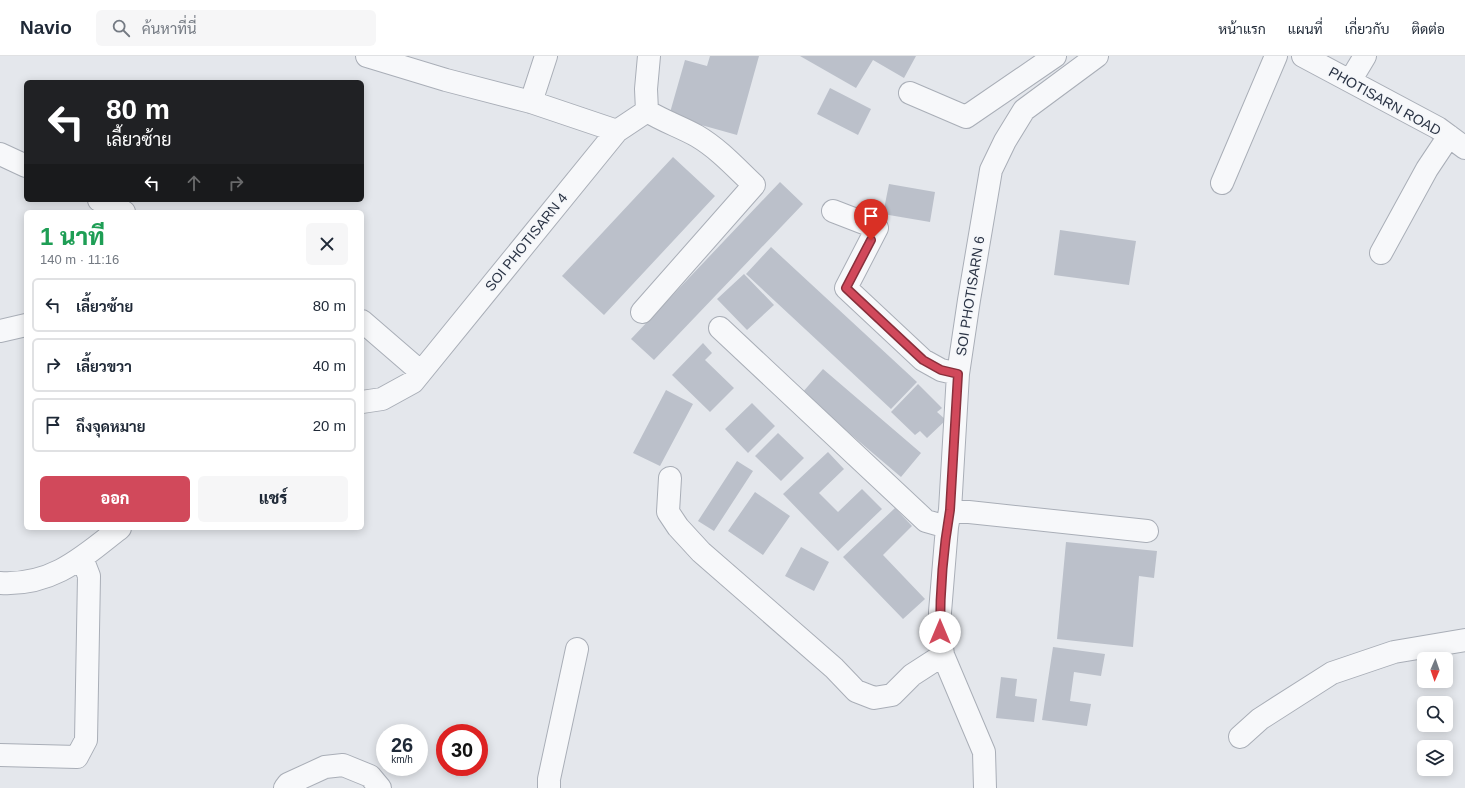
<!DOCTYPE html>
<html lang="th">
<meta charset="utf-8">
<style>
body{margin:0;font-family:Helvetica,Sarabun,sans-serif;background:#f6f6f7;color:#1f2937;height:100vh;display:flex;flex-direction:column;font-size:15px;white-space:nowrap}
*{box-sizing:border-box;margin:0}
p{font-size:13px;color:#747a83}
.icon{flex:none;width:22px;height:22px;fill:none;stroke:currentColor;stroke-width:2;stroke-linecap:round;stroke-linejoin:round}
.map{position:relative;flex:1;overflow:hidden}
.sheet{position:absolute;left:24px;top:154px;width:340px;height:320px;display:flex;flex-direction:column;background:#fff;border-radius:6px;box-shadow:0 2px 10px #0003}
.sheet>*{flex:none}
.hud{position:absolute;left:24px;top:24px;width:340px;height:122px;border-radius:6px;box-shadow:0 2px 10px #0003;background:#202124;color:#fff;overflow:hidden}
.needle{width:26px;rotate:182deg}
.tools{position:absolute;left:1417px;top:596px;display:grid;gap:8px}
.tools a{display:grid;place-items:center;width:36px;height:36px;border-radius:6px;background:#fff;box-shadow:0 2px 10px #0003;font-size:20px}
.speed{position:absolute;left:376px;top:668px;display:flex;gap:8px;font-size:20px;font-weight:700;text-align:center}
.speed>*{display:grid;place-content:center;width:52px;height:52px;border-radius:50%;background:#fff;box-shadow:0 2px 10px #0003;line-height:1}
.speed small{font-size:10px;font-weight:400}
.speed .limit{border:6px solid #d22;background:#fff;color:#111}
.pin{position:absolute;display:grid;place-items:center;width:34px;height:34px;color:#fff;margin:-41px -17px;border-radius:50% 50% 50% 0;rotate:-45deg;box-shadow:0 0 4px #0007}
.pin .icon{rotate:45deg}
.me{position:absolute;width:44px;margin:-22px;rotate:0deg;stroke-linejoin:round;filter:drop-shadow(0 0 3px #0008)}
.turn{display:flex;align-items:center;gap:14px;height:84px;padding:0 16px;font-size:18px}
.turn .icon{width:52px;height:52px;stroke-width:2.5}
.turn b{display:block;font-size:28px;line-height:34px}
.lanes{display:flex;align-items:center;height:38px;padding:0 16px;background:#0003;justify-content:center;gap:20px;direction:ltr}
.lanes .off{opacity:.35}
.round{display:grid;place-items:center;flex:none;width:42px;height:42px;border-radius:6px;background:#f6f6f7}
.summary{display:flex;align-items:center;justify-content:space-between;height:68px;padding:0 16px}
h1{font-size:24px;font-weight:800;line-height:30px;color:#1e9e55}
.action{display:flex;gap:8px;margin-top:auto;padding:8px 16px}
.action a{flex:1;height:46px;border-radius:6px;background:#d1495b;color:#fff;font-size:16px;font-weight:800;line-height:46px;text-align:center}
.action a+a{background:#f6f6f7;color:#1f2937}
ul{padding:0;list-style:none}
li{display:flex;align-items:center;gap:12px;height:54px;margin:0 8px 6px;padding:0 8px;border:2px solid #e0e1e3;border-radius:6px}
li div{flex:1}
li b{display:block;font-size:15px}
li em{font-style:normal}
header{display:flex;align-items:center;gap:24px;box-sizing:border-box;height:56px;padding:0 20px;background:#fff;border-bottom:1px solid #e0e1e3}
header strong{font-size:19px}
nav{display:flex;gap:22px;margin-inline-start:auto;font-size:14px}
.search{width:280px;height:36px;background:#f6f6f7;display:flex;align-items:center;gap:10px;box-sizing:border-box;padding:0 14px;border-radius:6px;color:#747a83;font-size:15px}
.map>svg:first-child{display:block}
.building{fill:#bbc0ca}
.lines{fill:none;stroke-linecap:round;stroke-linejoin:round}
.minor-casing{stroke:#a9aeb7;stroke-width:24}
.minor{stroke:#f7f8fa;stroke-width:22}
.route-casing{stroke:#882f3b;stroke-width:10}
.route{stroke:#d1495b;stroke-width:7}
.labels{text-anchor:middle;stroke-width:3;stroke-linejoin:round;paint-order:stroke}
.street-label{font-size:14px;fill:#2b3445;stroke:#f4f6f9}
</style>
<header>
<strong>Navio</strong>
<div class="search"><svg class="icon" aria-label="search" viewBox="0 0 24 24"><circle cx="10" cy="10" r="6"/><path d="M15 15l6 6"/></svg>ค้นหาที่นี่</div>
<nav><a>หน้าแรก</a><a>แผนที่</a><a>เกี่ยวกับ</a><a>ติดต่อ</a></nav>
</header>
<div class="map">
<svg width="1465" height="732" viewBox="0 0 1465 732">
<rect width="100%" height="100%" fill="#e4e7ec"/>
<!-- building -->
<path class="building" d="M710,0H759L737,79L669,60L685,4L707,10Z
M800,0H916L904,22L873,4L856,32Z
M830,32L871,53L858,79L817,58Z
M673,101L715,140L604,259L562,220Z
M780,126L803,148L654,304L631,283Z
M889,128L935,136L930,166L883,158Z
M1060,174L1136,185L1129,229L1054,219Z
M771,191L917,326L891,353L746,218Z
M744,218L774,249L747,274L717,243Z
M703,287L712,297L705,304L734,332L710,356L672,319Z
M823,313L921,397L901,421L802,337Z
M918,328L942,352L937,356L946,364L927,382L920,375L915,379L891,356Z
M666,334L693,348L660,410L633,397Z
M752,347L775,370L748,397L725,373Z
M778,377L804,402L781,425L755,400Z
M828,396L844,413L819,437L838,456L862,433L882,453L838,495L783,438Z
M737,405L753,415L714,475L698,465Z
M755,436L790,460L763,499L728,475Z
M895,452L912,470L883,499L925,543L903,563L843,501Z
M1066,486L1157,495L1154,522L1139,520L1133,591L1057,583Z
M801,491L829,506L814,535L785,520Z
M1053,591L1105,598L1101,620L1074,616L1070,645L1091,648L1087,670L1042,664Z
M1001,621L1017,623L1015,640L1037,643L1034,666L996,662Z"/>
<g class="lines">
<defs>
<path id="minor" d="M367,0L446,24L531,46L617,75
M1303,0L1438,72L1465,92
M1350,25L1365,0
M910,37L966,61L1055,0
M531,46L546,0
M0,98L26,110
M1222,127L1276,0
M99,144L124,156
M833,155L877,172L846,232L923,304L941,314L958,318
M1381,197L1427,113L1449,80
M642,256L754,129C736,112 719,93 697,80C681,71 663,65 647,55
M362,265L421,316
M720,272L926,465L947,471
M0,275L26,269
M362,346L382,343L413,326L617,75L647,55L646,33L649,0
M670,422L668,456L678,471L701,496L834,612L856,635L874,642L892,639L912,619L943,599
M950,454L1147,475
M0,527C52,530 82,502 120,472
M1240,681L1260,663L1332,617L1394,596L1465,584
M0,699L77,701L86,684L89,520L82,502
M285,732L288,728L325,711L343,709L370,720L380,732
M549,732V723L577,593
M985,732L984,696L943,599L940,576V556L947,471L950,454L958,318L969,244L991,114L1005,85L1024,54L1097,0"/>
</defs>
<!-- minor casing -->
<use href="#minor" class="minor-casing"/>
<!-- minor -->
<use href="#minor" class="minor"/>
</g>
<g class="lines">
<defs>
<path id="route" d="M871,184L846,232L923,304L941,314L958,318L950,454C943,494 940,537 940,576"/>
</defs>
<!-- route casing -->
<use href="#route" class="route-casing"/>
<!-- route -->
<use href="#route" class="route"/>
</g>
<g class="labels">
<!-- street labels -->
<g class="street-label">
<text transform="translate(1385 45) rotate(29)" y="5">PHOTISARN ROAD</text>
<text transform="translate(526 186) rotate(-51)" y="5">SOI PHOTISARN 4</text>
<text transform="translate(970 240) rotate(-81)" y="5">SOI PHOTISARN 6</text>
</g>
</g>
</svg>
<div class="tools">
<a><svg class="needle" viewBox="-14 -14 28 28"><path d="M0-13l5 13h-10z" fill="#e53935"/><path d="M0 13l5-13h-10z" fill="#747a83"/></svg></a>
<a><svg class="icon" aria-label="search" viewBox="0 0 24 24"><circle cx="10" cy="10" r="6"/><path d="M15 15l6 6"/></svg></a>
<a><svg class="icon" aria-label="layers" viewBox="0 0 24 24"><path d="M12 4l9 5-9 5-9-5zM3 14l9 5 9-5"/></svg></a>
</div>
<div class="speed"><div>26<small>km/h</small></div><div class="limit">30</div></div>
<div class="pin" style="left:871px;top:184px;background:#d93025"><svg class="icon" aria-label="arrive" viewBox="0 0 24 24"><path d="M6 21V4h12l-3 4 3 4H6"/></svg></div>
<svg class="me" style="left:940px;top:576px" viewBox="-20 -20 40 40"><circle r="19" fill="#fff"/><path d="M0-13L10 11 0 6-10 11z" fill="#d1495b"/></svg>
<div class="hud">
<div class="turn"><svg class="icon" aria-label="left" viewBox="0 0 24 24"><path d="M17 20v-9H6M10 6l-5 5 5 5"/></svg><div><b>80 m</b>เลี้ยวซ้าย</div></div>
<div class="lanes"><svg class="icon" aria-label="left" viewBox="0 0 24 24"><path d="M17 20v-9H6M10 6l-5 5 5 5"/></svg><svg class="icon off" aria-label="ahead" viewBox="0 0 24 24"><path d="M12 20V5M6 11l6-6 6 6"/></svg><svg class="icon off" aria-label="right" viewBox="0 0 24 24"><path d="M7 20v-9h11M14 6l5 5-5 5"/></svg></div>
</div>
<section class="sheet">
<div class="summary"><div><h1>1 นาที</h1><p>140 m · 11:16</p></div><a class="round"><svg class="icon" aria-label="close" viewBox="0 0 24 24"><path d="M6 6l12 12M18 6L6 18"/></svg></a></div>
<ul>
<li><svg class="icon" aria-label="left" viewBox="0 0 24 24"><path d="M17 20v-9H6M10 6l-5 5 5 5"/></svg><div><b>เลี้ยวซ้าย</b></div><em>80 m</em></li>
<li><svg class="icon" aria-label="right" viewBox="0 0 24 24"><path d="M7 20v-9h11M14 6l5 5-5 5"/></svg><div><b>เลี้ยวขวา</b></div><em>40 m</em></li>
<li><svg class="icon" aria-label="arrive" viewBox="0 0 24 24"><path d="M6 21V4h12l-3 4 3 4H6"/></svg><div><b>ถึงจุดหมาย</b></div><em>20 m</em></li>
</ul>
<div class="action"><a>ออก</a><a>แชร์</a></div>
</section>
</div>
